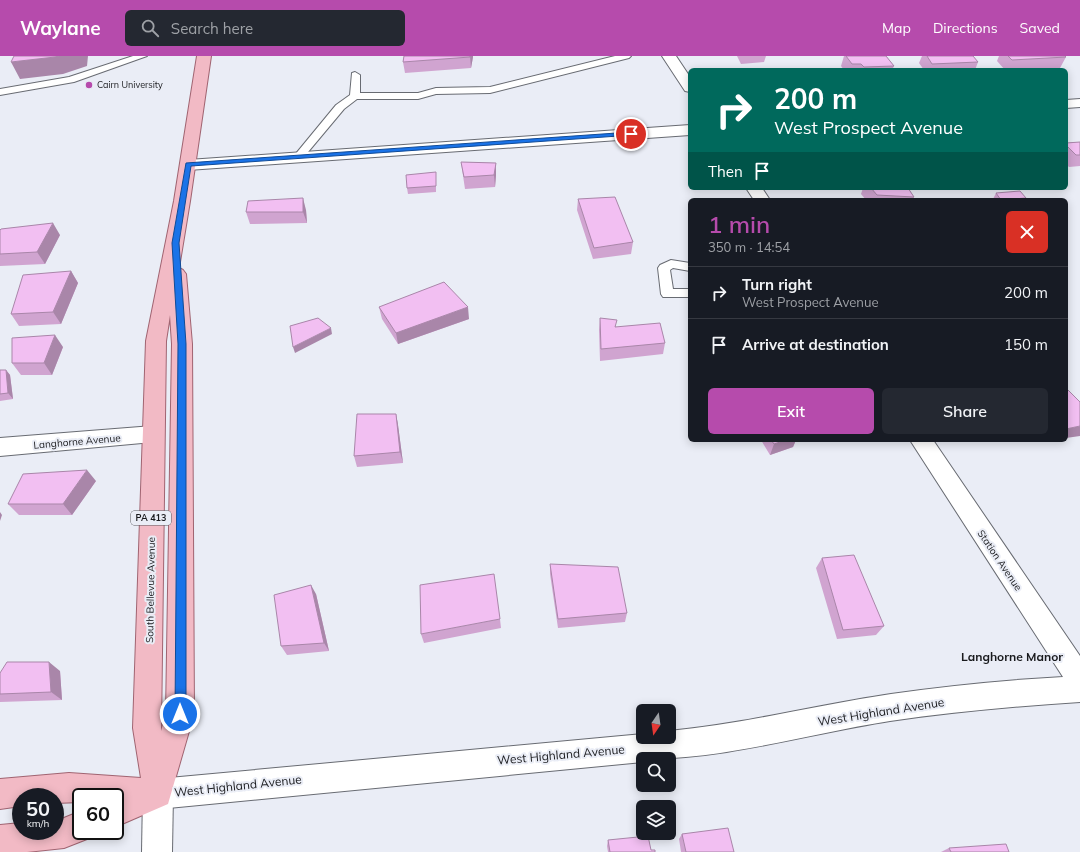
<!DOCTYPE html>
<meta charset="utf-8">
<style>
body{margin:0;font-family:Mulish,sans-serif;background:#242831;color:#f1f3f6;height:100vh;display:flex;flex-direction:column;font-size:15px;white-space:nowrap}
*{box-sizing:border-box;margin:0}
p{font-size:13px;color:#9ea1a6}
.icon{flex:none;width:22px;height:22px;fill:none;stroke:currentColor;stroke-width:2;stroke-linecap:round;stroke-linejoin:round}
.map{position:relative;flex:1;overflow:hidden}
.panel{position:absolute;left:688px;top:142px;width:380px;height:244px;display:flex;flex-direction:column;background:#171b24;border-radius:6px;box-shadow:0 2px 10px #0003}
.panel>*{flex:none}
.top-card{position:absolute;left:688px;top:12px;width:380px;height:122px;border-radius:6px;box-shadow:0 2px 10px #0003;background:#00695c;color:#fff;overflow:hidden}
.needle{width:26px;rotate:193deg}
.tools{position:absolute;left:636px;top:648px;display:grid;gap:8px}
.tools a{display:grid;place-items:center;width:40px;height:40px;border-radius:6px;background:#171b24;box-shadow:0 2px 10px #0003;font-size:20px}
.speed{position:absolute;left:12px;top:732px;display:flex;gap:8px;font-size:20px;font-weight:700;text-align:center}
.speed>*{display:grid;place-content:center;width:52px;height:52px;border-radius:50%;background:#171b24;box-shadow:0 2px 10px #0003;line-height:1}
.speed small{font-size:10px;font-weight:400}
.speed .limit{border:2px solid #111;border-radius:6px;background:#fff;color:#111}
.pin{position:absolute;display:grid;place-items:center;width:34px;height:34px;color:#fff;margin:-17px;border:2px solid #fff;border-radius:50%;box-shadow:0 1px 4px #0007}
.me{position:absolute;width:44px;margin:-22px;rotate:0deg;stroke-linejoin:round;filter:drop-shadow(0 0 3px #0008)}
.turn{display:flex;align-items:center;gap:14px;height:84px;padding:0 20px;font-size:18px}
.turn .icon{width:52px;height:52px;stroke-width:2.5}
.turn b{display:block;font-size:28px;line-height:34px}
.then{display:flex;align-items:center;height:38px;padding:0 20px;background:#0003;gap:8px;font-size:15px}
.round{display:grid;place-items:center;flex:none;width:42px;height:42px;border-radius:6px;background:#242831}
.summary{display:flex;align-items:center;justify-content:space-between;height:68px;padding:0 20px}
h1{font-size:24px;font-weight:600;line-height:30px;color:#b64bac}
.action{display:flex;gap:8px;margin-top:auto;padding:8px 20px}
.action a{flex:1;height:46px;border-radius:6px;background:#b64bac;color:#fff;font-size:16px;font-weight:600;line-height:46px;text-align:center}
.action a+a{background:#242831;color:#f1f3f6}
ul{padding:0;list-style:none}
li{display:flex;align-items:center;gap:12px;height:52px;padding:0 20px;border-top:1px solid #363941}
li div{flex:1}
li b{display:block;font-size:15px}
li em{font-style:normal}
header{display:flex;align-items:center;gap:24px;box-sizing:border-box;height:56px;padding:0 20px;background:#b64bac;color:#fff}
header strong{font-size:19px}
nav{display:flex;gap:22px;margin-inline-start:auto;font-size:14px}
.search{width:280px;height:36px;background:#242831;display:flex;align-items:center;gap:10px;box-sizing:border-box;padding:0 14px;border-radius:6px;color:#9ea1a6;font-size:15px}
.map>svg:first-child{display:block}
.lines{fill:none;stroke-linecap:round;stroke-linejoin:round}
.lane-casing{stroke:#686b72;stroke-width:2}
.street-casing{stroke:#686b72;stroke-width:2}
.secondary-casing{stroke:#686b72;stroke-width:2}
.primary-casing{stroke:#a06471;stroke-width:2}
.lane{fill:#fff;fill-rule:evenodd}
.street{fill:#fff;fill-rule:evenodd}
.secondary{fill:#fff;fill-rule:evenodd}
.primary{fill:#f2bac5;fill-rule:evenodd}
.wall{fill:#d0a4d0}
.shaded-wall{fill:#a986a9}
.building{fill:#f2bff2;stroke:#a986a9}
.route{fill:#1a73e8;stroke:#114b97}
.poi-dot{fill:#b64bac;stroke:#eaedf6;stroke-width:1.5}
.labels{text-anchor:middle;stroke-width:4;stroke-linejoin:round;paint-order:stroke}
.far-poi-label{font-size:9px;fill:#191a1d;stroke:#eaedf6;text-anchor:start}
.shield{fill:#eaedf6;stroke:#58595e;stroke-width:1}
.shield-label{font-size:9px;font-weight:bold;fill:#191a1d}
.street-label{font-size:10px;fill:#191a1d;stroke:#eaedf6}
.quarter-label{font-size:12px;font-weight:bold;fill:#191a1d;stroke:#eaedf6}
.near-street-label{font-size:12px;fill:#191a1d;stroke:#eaedf6}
</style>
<header>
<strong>Waylane</strong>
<div class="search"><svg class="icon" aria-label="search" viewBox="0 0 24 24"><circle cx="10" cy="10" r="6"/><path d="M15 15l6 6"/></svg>Search here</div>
<nav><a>Map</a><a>Directions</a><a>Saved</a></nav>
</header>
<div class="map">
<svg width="1080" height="796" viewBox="0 0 1080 796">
<rect width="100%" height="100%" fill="#eaedf6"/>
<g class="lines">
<defs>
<path id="lane" d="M133,0H147L74,26L0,39V33L69,21Z
M615,0H631L629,2L490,37L436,38L418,43H357L344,53L303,102L299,103L294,100L336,49L350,39L352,17L355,16L360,19V37H418L436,32L490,31Z
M671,204L690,207V215L673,212L670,214L673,233H690V241H663L661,238L658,212L660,209Z"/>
<path id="street" d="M662,0H676L690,21V36L685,35Z
M1080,43V51L1066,52V44Z
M690,69V79L188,114L182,112L180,109L182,106L188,104Z
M746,132H762L770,144H754Z
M153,370L161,372L164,378L161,384L153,386L0,400V382Z
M910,384H933L1080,600V646C1017,650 953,656 890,665C807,678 727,703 643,703V706L158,753L148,748L143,738L148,728L158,723L643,678V681H669V675C744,668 816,649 891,638C948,630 1006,624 1063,621Z"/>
<path id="secondary" d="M158,723L168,728L173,738L172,796H142L143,738L148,728Z"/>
<path id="primary" d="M197,0H211L190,145L179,212L183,214L186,218L192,288L194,658L168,748L115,771V741H81V746L55,747V741H21V750L0,753V723L69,717L141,722L133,672L146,285L174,145ZM170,259L172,288L166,658L161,675L166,285Z
M81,755V775H94L92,781L64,792L27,796H0V769L21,767V775H55V763L64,762Z"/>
</defs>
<!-- lane casing -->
<use href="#lane" class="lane-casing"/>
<!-- street casing -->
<use href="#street" class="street-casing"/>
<!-- secondary casing -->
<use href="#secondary" class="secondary-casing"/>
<!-- primary casing -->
<use href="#primary" class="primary-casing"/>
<!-- lane -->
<use href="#lane" class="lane"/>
<!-- street -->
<use href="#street" class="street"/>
<!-- secondary -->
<use href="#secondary" class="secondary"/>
<!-- primary -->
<use href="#primary" class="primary"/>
</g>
<!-- wall -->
<path class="wall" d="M404,0H473V1L471,12L405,17L403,6Z
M737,0H766L764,6L741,8Z
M844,0H886L894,10L892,14H844L841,10Z
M922,0H973L978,6L975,14H924L919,7Z
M999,0H1065L1066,1L1060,12L1027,14H1005L997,5Z
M1080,86V110L1069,111L1066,108V87Z
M461,106L496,107V119L495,131L465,133Z
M436,122V136L408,138L407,132Z
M863,132H908L914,141L913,144H866L861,138Z
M996,137L1026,142L1025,144H993V143Z
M578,143L633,186L631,198L593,203L577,154Z
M306,154L307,167L250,168L246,156Z
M0,174L60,179L45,208L0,210Z
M71,215L78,227L61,268L19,270L11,258Z
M379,251L469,263L398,288L382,263Z
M600,262L616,271L665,287L663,298L600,305L599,274Z
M63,291L52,319H21L12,307Z
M0,314H6L10,319L13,343L0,345Z
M396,358L398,369L403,407L357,411L354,400Z
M761,384H796L793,391L770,399Z
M96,425L72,459H19L8,448Z
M822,502L884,570L876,579L837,583L816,512Z
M550,508L627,557L625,566L558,572L550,518Z
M316,538L329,595L287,599L281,590Z
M500,563L501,572L424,587L421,578Z
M60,615L62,644L0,646V617Z
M682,778L734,796H681L679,783Z
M608,784L651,794L655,796H608L607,790Z
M949,792L1009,796H941Z"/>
<!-- shaded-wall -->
<path class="shaded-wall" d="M59,0H88L87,10L63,18L20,23L11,6Z
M470,0H473V1L471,12Z
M496,107V119L495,131L494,119Z
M303,142L306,154L307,167L303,156Z
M53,167L60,179L45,208L37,196Z
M71,215L78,227L61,268L53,256Z
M468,251L469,263L398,288L396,277Z
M331,272L332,278L295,297L293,291Z
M55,279L63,291L52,319L44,307Z
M6,314L10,319L13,343L8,337Z
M396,358L398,369L403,407L400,396Z
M1080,370V380L1066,382V373Z
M786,384H796L793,391L770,399L774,388Z
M87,414L96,425L72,459L63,448Z
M0,456L2,459L0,465Z
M311,529L316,538L329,595L324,587Z
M49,606L60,615L62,644L51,636Z"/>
<!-- building -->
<path class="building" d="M14,0H59L55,1L11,6Z
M404,0H470V1L403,6Z
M846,0H886L894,10L864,11L861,8H852Z
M927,0H973L978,6L932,8Z
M1008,0H1065L1066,1L1012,4Z
M1080,86V99H1076L1066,89V87Z
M461,106L496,107L494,119L464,121Z
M436,116V130L407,132L406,119Z
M871,132H908L914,141L877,139Z
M1020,135L1026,142L1001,144L996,137Z
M615,141L633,186L594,192L578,143Z
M303,142V156H246L248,145Z
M53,167L37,196L0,198V174L1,173Z
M71,215L53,256L11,258L23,219Z
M444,226L468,251L396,277L379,251Z
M318,262L331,272L293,291L290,270Z
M600,262L617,264L615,271L660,267L665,287L601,293Z
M55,279L44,307H12V282Z
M0,314H6L8,337L0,338Z
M1066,332L1080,346V370L1066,373Z
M357,358H396L400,396L354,400Z
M771,384H786L774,388Z
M87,414L63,448H8L23,418Z
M854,499L884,570L843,574L822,502Z
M550,508L618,511L627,557L558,563Z
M494,518L500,563L421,578L420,529Z
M311,529L324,587L281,590L274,539Z
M7,606H49L51,636L0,638V617Z
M728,772L734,796H686L682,778Z
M648,780L651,794H655V796H610L608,784Z
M1006,788L1009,796H951L949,792Z"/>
<!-- route -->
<path class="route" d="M631,76H633V79L191,110L179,187L186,288V658L185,662L180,663L176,662L175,658L178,288L172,187L186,107Z"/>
<!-- markers -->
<circle class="poi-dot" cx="89" cy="29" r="4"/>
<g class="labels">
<!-- far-poi labels -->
<g class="far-poi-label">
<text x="97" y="32">Cairn University</text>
</g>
<!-- shield labels -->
<rect class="shield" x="131" y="455" width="40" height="14" rx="3"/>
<g class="shield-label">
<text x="151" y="465">PA 413</text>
</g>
<!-- street labels -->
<g class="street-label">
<text transform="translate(77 385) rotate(-5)" y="4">Langhorne Avenue</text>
<text transform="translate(1000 504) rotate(56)" y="4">Station Avenue</text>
<text transform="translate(150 534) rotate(-89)" y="4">South Bellevue Avenue</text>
</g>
<!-- quarter labels -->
<g class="quarter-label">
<text x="1012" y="605">Langhorne Manor</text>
</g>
<!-- near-street labels -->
<g class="near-street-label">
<text transform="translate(881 656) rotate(-9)" y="4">West Highland Avenue</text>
<text transform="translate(561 699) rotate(-5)" y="4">West Highland Avenue</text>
<text transform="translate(238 730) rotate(-6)" y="4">West Highland Avenue</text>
</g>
</g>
</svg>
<div class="tools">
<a><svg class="needle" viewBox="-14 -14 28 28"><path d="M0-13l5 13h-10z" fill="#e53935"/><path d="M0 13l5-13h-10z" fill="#9ea1a6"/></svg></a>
<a><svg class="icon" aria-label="search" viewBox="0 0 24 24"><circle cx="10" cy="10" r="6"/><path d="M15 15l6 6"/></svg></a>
<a><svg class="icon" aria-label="layers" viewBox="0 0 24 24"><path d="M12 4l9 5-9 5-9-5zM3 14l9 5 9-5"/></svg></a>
</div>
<div class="speed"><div>50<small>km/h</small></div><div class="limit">60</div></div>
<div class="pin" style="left:631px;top:78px;background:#d93025"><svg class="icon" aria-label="arrive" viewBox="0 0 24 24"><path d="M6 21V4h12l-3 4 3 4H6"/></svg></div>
<svg class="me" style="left:180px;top:658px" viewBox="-20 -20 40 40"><circle r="17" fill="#1a73e8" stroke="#fff" stroke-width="3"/><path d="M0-11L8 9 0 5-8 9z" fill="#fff"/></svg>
<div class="top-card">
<div class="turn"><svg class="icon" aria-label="right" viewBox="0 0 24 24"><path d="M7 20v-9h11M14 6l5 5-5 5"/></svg><div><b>200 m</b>West Prospect Avenue</div></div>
<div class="then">Then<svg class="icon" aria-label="arrive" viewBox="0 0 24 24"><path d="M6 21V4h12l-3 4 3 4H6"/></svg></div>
</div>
<section class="panel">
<div class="summary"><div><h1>1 min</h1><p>350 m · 14:54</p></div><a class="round" style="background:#d93025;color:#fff"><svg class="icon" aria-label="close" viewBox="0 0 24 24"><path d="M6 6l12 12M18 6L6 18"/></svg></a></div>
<ul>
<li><svg class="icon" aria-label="right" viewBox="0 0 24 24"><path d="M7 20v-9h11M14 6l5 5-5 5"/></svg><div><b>Turn right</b><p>West Prospect Avenue</p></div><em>200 m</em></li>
<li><svg class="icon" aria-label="arrive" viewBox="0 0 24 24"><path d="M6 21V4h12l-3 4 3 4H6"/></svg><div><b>Arrive at destination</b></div><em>150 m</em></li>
</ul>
<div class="action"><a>Exit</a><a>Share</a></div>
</section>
</div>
